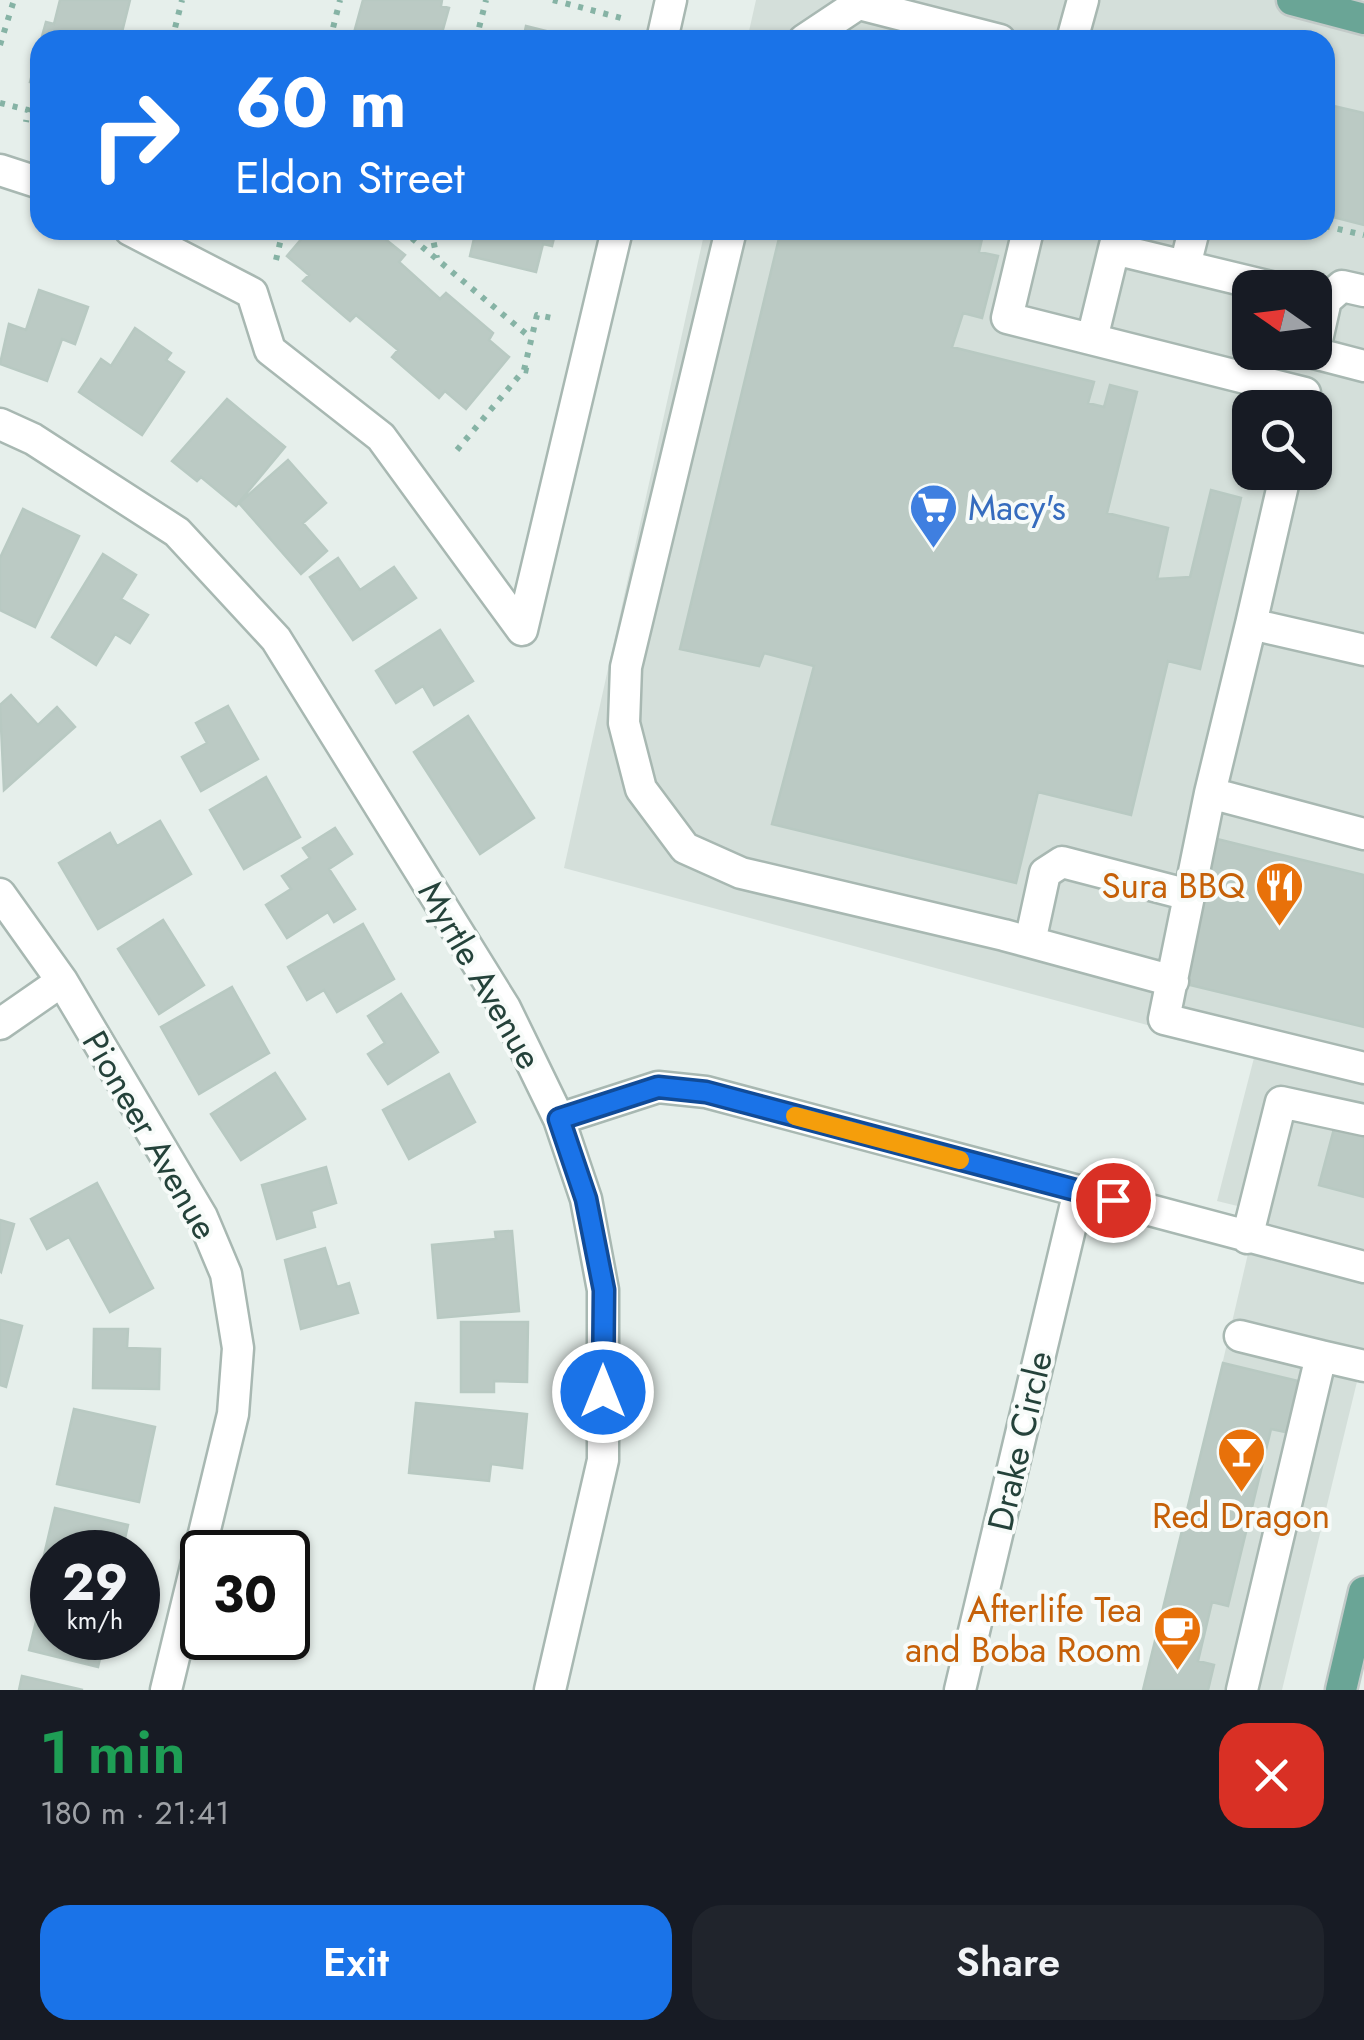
<!DOCTYPE html>
<meta charset="utf-8">
<style>
body{margin:0;font-family:Jost,sans-serif;background:#20242c;color:#f1f3f6;height:100vh;display:flex;flex-direction:column;font-size:38px;white-space:nowrap}
*{box-sizing:border-box;margin:0}
p{font-size:32px;color:#9ea1a6}
.icon{flex:none;width:55px;height:55px;fill:none;stroke:currentColor;stroke-width:2;stroke-linecap:round;stroke-linejoin:round}
.map{position:relative;height:1690px;overflow:hidden}
.sheet{display:flex;flex-direction:column;background:#171b24;flex:1}
.sheet>*{flex:none}
.guide{position:absolute;left:30px;top:30px;width:1305px;height:210px;border-radius:30px;box-shadow:0 2px 8px #0004;background:#1a73e8;color:#fff;overflow:hidden}
.needle{width:65px;rotate:284deg}
.controls{position:absolute;left:1232px;top:270px;display:grid;gap:20px}
.controls a{display:grid;place-items:center;width:100px;height:100px;border-radius:20px;background:#171b24;box-shadow:0 2px 8px #0004;font-size:50px}
.speed{position:absolute;left:30px;top:1530px;display:flex;gap:20px;font-size:50px;font-weight:700;text-align:center}
.speed>*{display:grid;place-content:center;width:130px;height:130px;border-radius:50%;background:#171b24;box-shadow:0 2px 8px #0004;line-height:1}
.speed small{font-size:25px;font-weight:400}
.speed .limit{border:5px solid #111;border-radius:15px;background:#fff;color:#111}
.pin{position:absolute;display:grid;place-items:center;width:85px;height:85px;color:#fff;margin:-42px;border:5px solid #fff;border-radius:50%;box-shadow:0 2px 10px #0007}
.me{position:absolute;width:110px;margin:-55px;rotate:0deg;stroke-linejoin:round;filter:drop-shadow(0 0 8px #0008)}
.turn{display:flex;align-items:center;gap:35px;height:210px;padding:0 40px;font-size:45px}
.turn .icon{width:130px;height:130px;stroke-width:2.5}
.turn b{display:block;font-size:70px;line-height:85px}
.round{display:grid;place-items:center;flex:none;width:105px;height:105px;border-radius:30px;background:#20242c}
.headline{display:flex;align-items:center;justify-content:space-between;height:170px;padding:0 40px}
h1{font-size:60px;font-weight:600;line-height:75px;color:#1e9e55}
.action{display:flex;gap:20px;margin-top:auto;padding:20px 40px}
.action a{flex:1;height:115px;border-radius:30px;background:#1a73e8;color:#fff;font-size:40px;font-weight:600;line-height:115px;text-align:center}
.action a+a{background:#20242c;color:#f1f3f6}
.map>svg:first-child{display:block}
.built{fill:#d4dfda;fill-rule:evenodd}
.building{fill:#bbcac4;stroke:#b8c9c2;stroke-width:2.5}
.lines{fill:none;stroke-linecap:round;stroke-linejoin:round}
.minor-casing{stroke:#a8b8b2;stroke-width:35}
.major-casing{stroke:#c2cac8;stroke-width:35}
.path{stroke:#86b3a5;stroke-width:6;stroke-dasharray:5 8;stroke-linecap:butt}
.minor{stroke:#fff;stroke-width:30}
.major{stroke:#6aa596;stroke-width:30}
.route-casing{stroke:#114b97;stroke-width:25}
.route{stroke:#1a73e8;stroke-width:18}
.slow{stroke:#f59e0b;stroke-width:18}
.labels{text-anchor:middle;stroke-width:8;stroke-linejoin:round;paint-order:stroke}
.shop-label{font-size:35px;fill:#366cbe;stroke:#f7fbf9;text-anchor:start}
.food-label{font-size:35px;fill:#c56008;stroke:#f7fbf9;text-anchor:end}
.street-label{font-size:35px;fill:#24423a;stroke:#f7fbf9}
</style>
<div class="map">
<svg width="1364" height="1690" viewBox="0 0 1364 1690">
<rect width="100%" height="100%" fill="#e6efeb"/>
<!-- built -->
<path class="built" d="M756,0H1364V1353L1282,1690H1146L1258,1211L1217,1201L1255,1054L564,868L705,230H1325V40H747ZM1250,288H1315V352H1250ZM1250,408H1315V472H1250Z"/>
<!-- building -->
<path class="building" d="M60,0H130L120,40H41L46,22L54,24Z
M363,0H442L441,6L449,8L440,40H352Z
M526,26L582,40H523Z
M40,43V101L34,100L38,84L30,82Z
M1325,104L1364,113V225L1325,215Z
M309,230H374L405,255L399,262L440,299L446,293L493,333L489,340L509,357L466,409L445,391L439,398L392,357L398,350L356,315L350,321L303,281L309,275L287,256Z
M476,230H556L552,246L543,244L536,272L470,256Z
M781,230H984L979,252L998,256L982,318L963,313L952,347L1094,382L1088,403L1104,407L1110,385L1137,392L1107,513L1168,528L1157,579L1190,577L1211,490L1241,498L1200,669L1168,661L1131,815L1038,792L1016,883L772,824L814,666L764,653L759,666L680,649Z
M39,290L88,307L75,344L62,339L47,381L0,364L9,324L26,330Z
M135,328L171,353L166,360L184,372L142,435L79,392L101,359L111,366Z
M227,399L285,447L236,506L201,477L197,481L172,461Z
M288,460L326,503L303,523L327,551L301,574L239,503Z
M23,509L79,536L35,627L0,610V558Z
M103,554L136,575L121,599L148,615L130,643L115,634L96,665L52,637Z
M338,558L360,590L394,567L416,598L353,640L310,577Z
M440,630L473,681L434,705L423,686L396,703L376,671Z
M11,695L38,725L57,707L75,727L4,790L0,705Z
M228,706L258,759L201,791L182,757L207,743L196,723Z
M468,716L534,818L480,854L414,752Z
M266,777L300,837L244,869L210,810Z
M160,821L191,874L98,929L59,863L110,833L117,846Z
M335,828L352,854L329,869L355,909L334,922L328,912L287,938L266,905L291,889L282,876L310,858L303,848Z
M1217,839L1364,875V1027L1182,983Z
M163,920L204,985L159,1014L118,949Z
M363,924L394,979L337,1012L324,990L307,1000L288,967Z
M232,987L269,1053L199,1094L161,1027Z
M401,994L438,1052L388,1084L368,1054L385,1043L368,1016Z
M275,1073L305,1119L241,1160L211,1114Z
M449,1074L475,1122L409,1159L383,1110Z
M1335,1125L1364,1133V1197L1319,1185Z
M326,1167L336,1203L311,1211L315,1227L277,1239L262,1185Z
M97,1183L153,1288L110,1312L69,1237L47,1249L31,1219Z
M0,1220L14,1224L1,1272L0,1271Z
M512,1231L519,1311L438,1318L432,1245L496,1239L495,1232Z
M325,1248L337,1287L349,1283L358,1313L301,1329L285,1260Z
M0,1320L22,1326L6,1387L0,1385Z
M461,1322H528L527,1382L494,1381V1392H461Z
M94,1329H128L127,1348L160,1349L159,1389L93,1388Z
M1223,1363L1302,1382L1290,1433L1271,1429L1228,1606L1212,1602L1198,1661L1214,1665L1208,1690H1143Z
M416,1403L527,1414L522,1468L491,1464L489,1481L409,1473Z
M74,1409L155,1427L139,1502L57,1484Z
M55,1508L128,1525L122,1552H52V1567L42,1564Z
M42,1597L52,1600V1638H105L98,1667L29,1650Z
M22,1676L83,1690H19Z"/>
<g class="lines">
<defs>
<path id="minor" d="M863,5L1000,40
M662,40L671,0
M804,40L864,0
M1072,40L1083,0
M0,170L40,183
M130,230L252,293L270,350L381,437L522,630L617,230
M731,230L626,667L624,723L641,789L685,848L741,873L1004,935L1173,981
M1028,230L1007,318L1305,393
M1119,230L1114,249L1275,288
M1185,266L1194,230
M1315,297L1326,300L1315,349
M1326,300L1342,286L1364,291
M1092,339L1114,249
M1314,353L1364,366
M0,424L33,439L177,532L276,639L505,1008L559,1119L586,1199L603,1290V1460L550,1690
M1286,472L1251,624L1364,650
M1251,624L1210,793L1364,834
M1210,793L1164,1019L1364,1068
M0,894L62,981L202,1217L226,1274L238,1348L233,1414L166,1690
M1030,942L1045,873L1062,862L1189,895
M0,1024L62,981
M559,1119L658,1087L706,1092L1364,1267
M1247,1238L1281,1102L1364,1120
M1240,1336L1321,1356L1242,1690
M1321,1356L1364,1366
M960,1690L1079,1191"/>
<path id="major" d="M1292,0L1364,19
M1341,1690L1364,1592"/>
</defs>
<!-- minor casing -->
<use href="#minor" class="minor-casing"/>
<!-- major casing -->
<use href="#major" class="major-casing"/>
<!-- path -->
<path class="path" d="M553,0L625,19
M172,40L182,0
M330,40L340,0
M476,40L486,0
M0,45L14,0
M0,103L28,110L26,122
M1325,226L1364,235
M402,230L531,338
M431,230L437,258
M276,260L283,230
M524,370L537,315L552,318
M457,450L524,370L534,372"/>
<!-- minor -->
<use href="#minor" class="minor"/>
<!-- major -->
<use href="#major" class="major"/>
</g>
<g class="lines">
<defs>
<path id="route" d="M603,1392L604,1290L586,1199L559,1119L658,1087L706,1092L1113,1200"/>
</defs>
<!-- route casing -->
<use href="#route" class="route-casing"/>
<!-- route -->
<use href="#route" class="route"/>
<!-- slow -->
<path class="slow" d="M795,1116L960,1160"/>
</g>
<!-- icons -->
<defs>
<symbol id="supermarket-pin" viewBox="-11 -11 22 30"><path d="M0 17L-7.5 6A9.5 9.5 0 1 1 7.5 6Z" fill="#3f7fe0" stroke="#f7fbf9"/><path d="M-6-5.5h2.5l.6 2H6L4.5 2H-2.5L-4.4-4H-6ZM-1.5 3.2a1.3 1.3 0 1 0 .1 0ZM3 3.2a1.3 1.3 0 1 0 .1 0Z" fill="#fff"/></symbol>
<symbol id="restaurant-pin" viewBox="-11 -11 22 30"><path d="M0 17L-7.5 6A9.5 9.5 0 1 1 7.5 6Z" fill="#e8710a" stroke="#f7fbf9"/><path d="M-5-6h1v4h1v-4h1v4h1v-4h1v5L-1.5 .5V6h-2V.5L-5-1ZM5-6V6H3V1.5H1.5Q1.5-4 5-6Z" fill="#fff"/></symbol>
<symbol id="bar-pin" viewBox="-11 -11 22 30"><path d="M0 17L-7.5 6A9.5 9.5 0 1 1 7.5 6Z" fill="#e8710a" stroke="#f7fbf9"/><path d="M-6-5H6L.8 .8V4.5H3.5V6h-7V4.5H-.8V.8Z" fill="#fff"/></symbol>
<symbol id="cafe-pin" viewBox="-11 -11 22 30"><path d="M0 17L-7.5 6A9.5 9.5 0 1 1 7.5 6Z" fill="#e8710a" stroke="#f7fbf9"/><path d="M-5.5-4.5H6V0H3Q3 3.5 0 3.5H-2.5Q-5.5 3.5-5.5 0ZM3-3.2v2h1.7v-2ZM-6 4.5H4V6H-6Z" fill="#fff"/></symbol>
</defs>
<g fill-rule="evenodd">
<use href="#supermarket-pin" x="906" y="480" width="55" height="75"/>
<use href="#restaurant-pin" x="1252" y="858" width="55" height="75"/>
<use href="#bar-pin" x="1214" y="1424" width="55" height="75"/>
<use href="#cafe-pin" x="1150" y="1602" width="55" height="75"/>
</g>
<g class="labels">
<!-- shop labels -->
<g class="shop-label">
<text x="968" y="520">Macy's</text>
</g>
<!-- food labels -->
<g class="food-label">
<text x="1245" y="898">Sura BBQ</text>
<text x="1241" y="1528" text-anchor="middle">Red Dragon</text>
<text x="1142" y="1622">Afterlife Tea<tspan x="1142" dy="40">and Boba Room</tspan></text>
</g>
<!-- street labels -->
<g class="street-label">
<text transform="translate(480 975) rotate(60)" y="12">Myrtle Avenue</text>
<text transform="translate(150 1135) rotate(60)" y="12">Pioneer Avenue</text>
<text transform="translate(1020 1441) rotate(-77)" y="12">Drake Circle</text>
</g>
</g>
</svg>
<div class="controls">
<a><svg class="needle" viewBox="-14 -14 28 28"><path d="M0-13l5 13h-10z" fill="#e53935"/><path d="M0 13l5-13h-10z" fill="#9ea1a6"/></svg></a>
<a><svg class="icon" aria-label="search" viewBox="0 0 24 24"><circle cx="10" cy="10" r="6"/><path d="M15 15l6 6"/></svg></a>
</div>
<div class="speed"><div>29<small>km/h</small></div><div class="limit">30</div></div>
<div class="pin" style="left:1113px;top:1200px;background:#d93025"><svg class="icon" aria-label="arrive" viewBox="0 0 24 24"><path d="M6 21V4h12l-3 4 3 4H6"/></svg></div>
<svg class="me" style="left:603px;top:1392px" viewBox="-20 -20 40 40"><circle r="17" fill="#1a73e8" stroke="#fff" stroke-width="3"/><path d="M0-11L8 9 0 5-8 9z" fill="#fff"/></svg>
<div class="guide">
<div class="turn"><svg class="icon" aria-label="right" viewBox="0 0 24 24"><path d="M7 20v-9h11M14 6l5 5-5 5"/></svg><div><b>60 m</b>Eldon Street</div></div>
</div>
</div>
<section class="sheet">
<div class="headline"><div><h1>1 min</h1><p>180 m · 21:41</p></div><a class="round" style="background:#d93025;color:#fff"><svg class="icon" aria-label="close" viewBox="0 0 24 24"><path d="M6 6l12 12M18 6L6 18"/></svg></a></div>
<div class="action"><a>Exit</a><a>Share</a></div>
</section>
